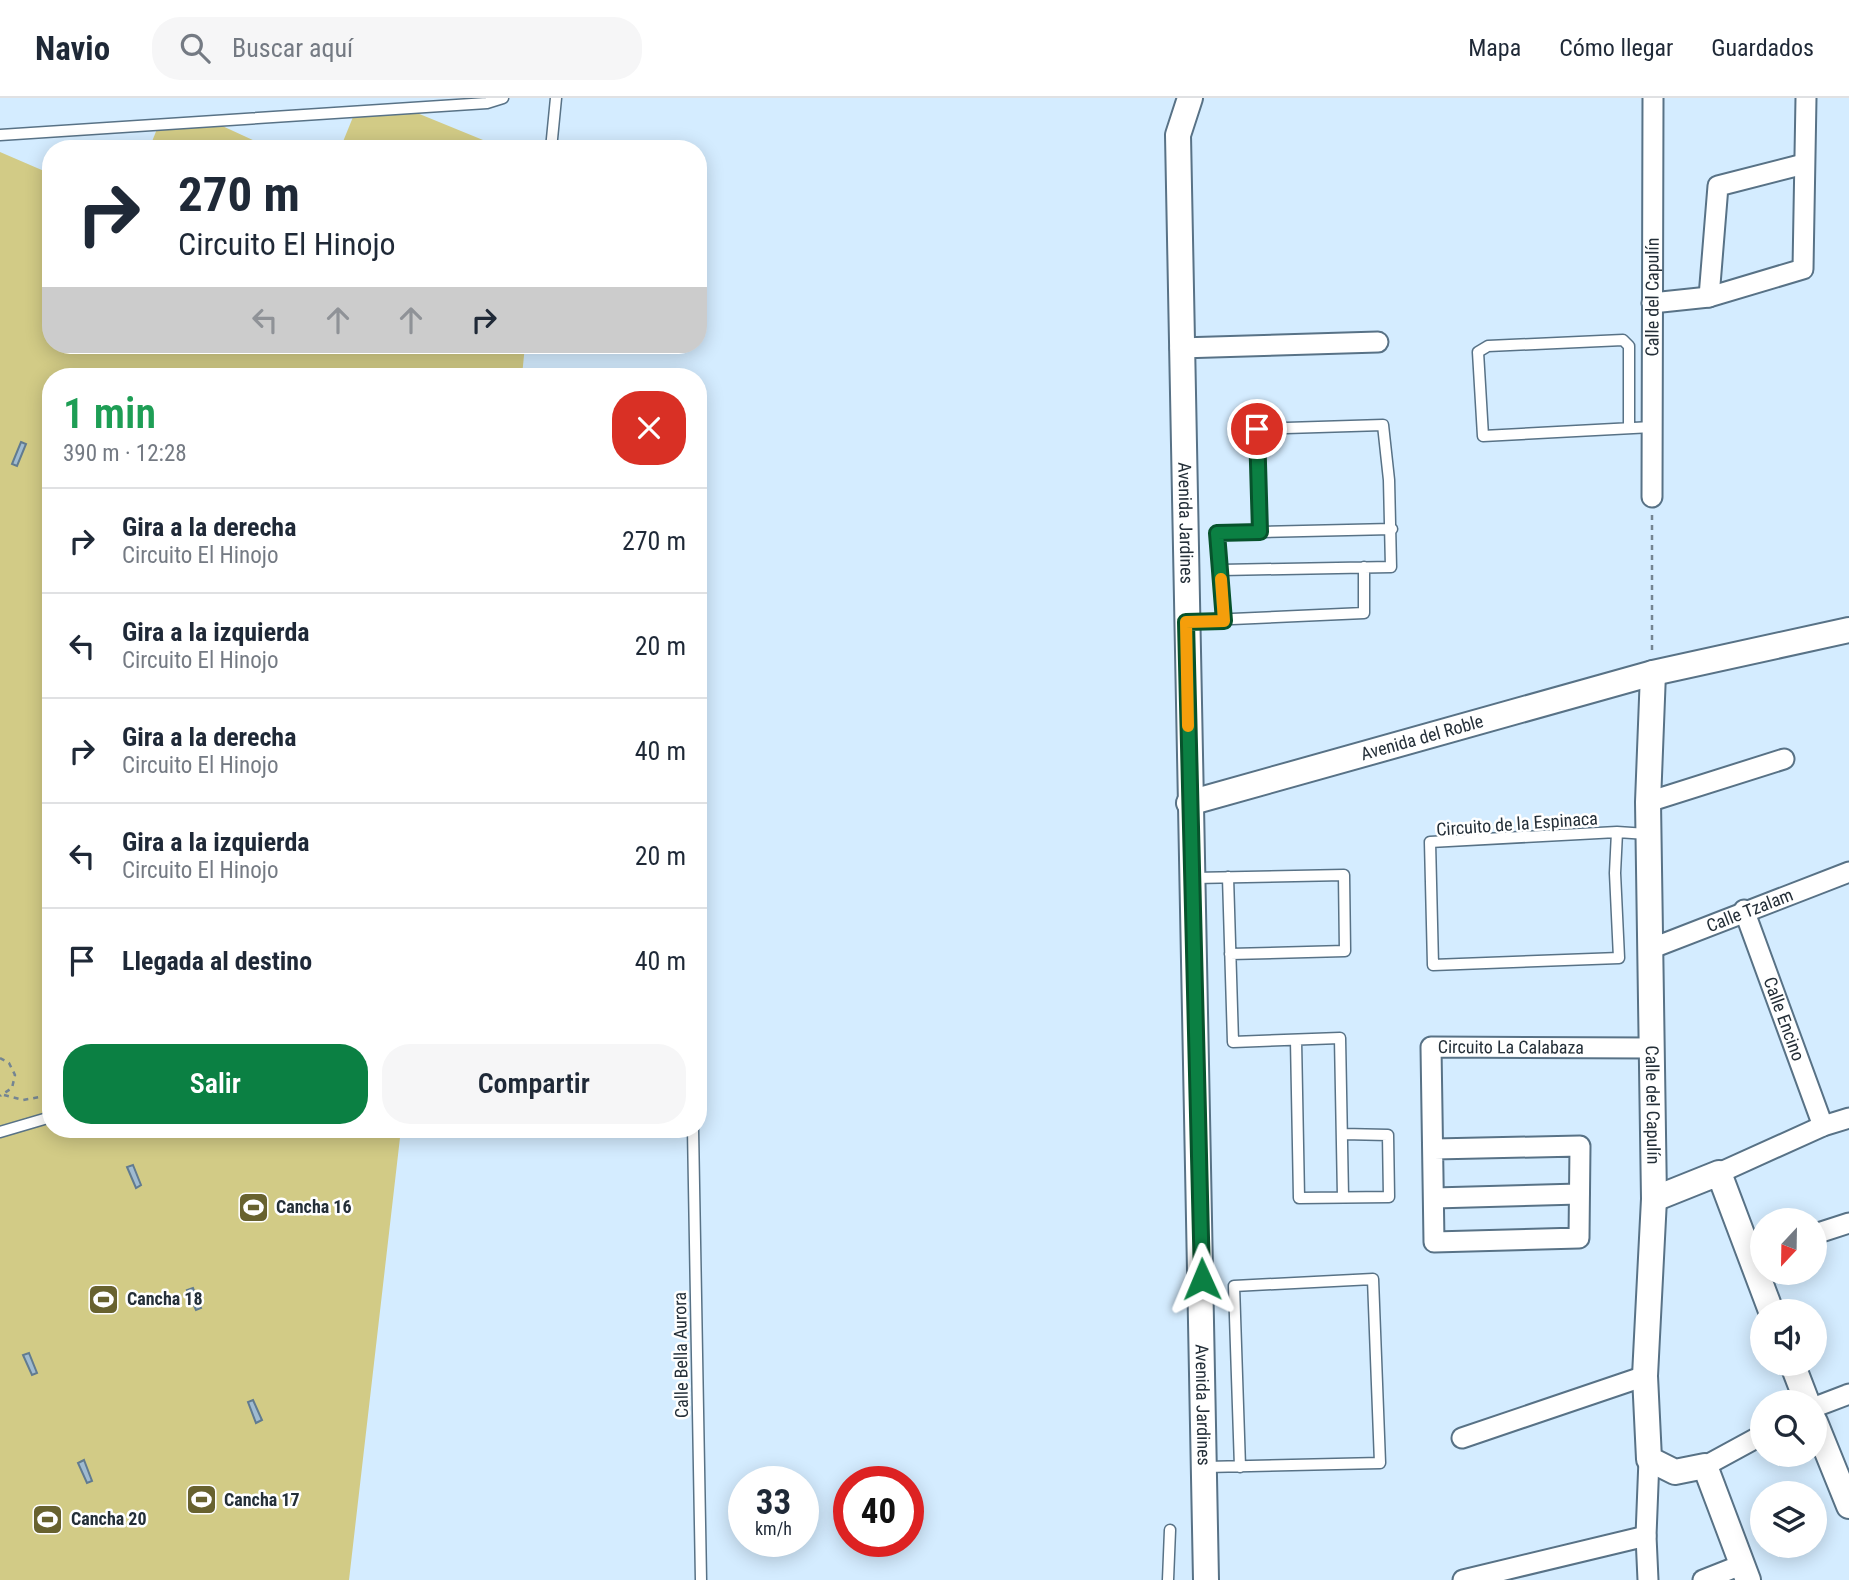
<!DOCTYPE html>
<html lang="es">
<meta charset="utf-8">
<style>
body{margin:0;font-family:"Roboto Condensed",sans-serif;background:#f6f6f7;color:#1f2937;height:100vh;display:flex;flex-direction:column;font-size:26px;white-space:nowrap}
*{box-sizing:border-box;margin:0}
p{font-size:23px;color:#747a83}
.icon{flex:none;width:38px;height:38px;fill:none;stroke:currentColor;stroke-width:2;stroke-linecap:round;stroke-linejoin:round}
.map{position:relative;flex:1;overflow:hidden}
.side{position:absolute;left:42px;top:270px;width:665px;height:770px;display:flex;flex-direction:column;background:#fff;border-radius:28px;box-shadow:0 4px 18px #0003}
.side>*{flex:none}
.guide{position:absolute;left:42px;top:42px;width:665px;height:214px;border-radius:28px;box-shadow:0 4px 18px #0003;background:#fff;color:#1f2937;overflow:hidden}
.needle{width:46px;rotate:202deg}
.controls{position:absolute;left:1750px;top:1110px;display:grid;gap:14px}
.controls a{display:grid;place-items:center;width:77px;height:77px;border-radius:50%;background:#fff;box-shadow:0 4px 18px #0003;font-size:35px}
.speed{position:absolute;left:728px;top:1368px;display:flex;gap:14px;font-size:35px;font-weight:700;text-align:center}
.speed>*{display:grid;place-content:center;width:91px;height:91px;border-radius:50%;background:#fff;box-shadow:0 4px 18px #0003;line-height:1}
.speed small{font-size:18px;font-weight:400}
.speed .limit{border:10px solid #d22;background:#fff;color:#111}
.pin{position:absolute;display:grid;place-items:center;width:60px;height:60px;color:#fff;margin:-30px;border:4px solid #fff;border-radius:50%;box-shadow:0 2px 7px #0007}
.me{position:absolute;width:77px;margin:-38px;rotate:359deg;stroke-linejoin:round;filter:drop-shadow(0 0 5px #0008)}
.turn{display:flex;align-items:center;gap:24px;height:147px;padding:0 21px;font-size:32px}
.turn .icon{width:91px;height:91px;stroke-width:2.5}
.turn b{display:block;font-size:49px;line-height:60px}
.lanes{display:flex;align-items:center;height:66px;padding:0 21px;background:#0003;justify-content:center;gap:35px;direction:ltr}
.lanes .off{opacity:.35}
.round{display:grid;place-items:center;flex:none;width:74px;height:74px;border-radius:28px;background:#f6f6f7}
.headline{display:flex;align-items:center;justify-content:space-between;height:119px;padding:0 21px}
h1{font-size:42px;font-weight:600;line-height:52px;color:#1e9e55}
.action{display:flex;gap:14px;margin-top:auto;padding:14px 21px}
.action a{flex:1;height:80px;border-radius:28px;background:#0b8043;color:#fff;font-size:28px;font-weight:600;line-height:80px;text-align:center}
.action a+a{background:#f6f6f7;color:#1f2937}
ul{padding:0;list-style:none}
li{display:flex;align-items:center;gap:21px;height:105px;padding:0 21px;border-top:2px solid #e0e1e3}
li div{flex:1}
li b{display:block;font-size:26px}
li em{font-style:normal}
header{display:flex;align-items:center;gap:42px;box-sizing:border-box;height:98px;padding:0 35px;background:#fff;border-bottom:2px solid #e0e1e3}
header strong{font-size:33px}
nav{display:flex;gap:38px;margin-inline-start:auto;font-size:24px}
.search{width:490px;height:63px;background:#f6f6f7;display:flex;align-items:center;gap:18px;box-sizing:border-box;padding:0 24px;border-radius:28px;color:#747a83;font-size:26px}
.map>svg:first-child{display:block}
.green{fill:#d2cb86}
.building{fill:#9fbbd1;stroke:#617b90;stroke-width:2}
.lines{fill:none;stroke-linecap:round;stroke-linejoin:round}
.service-casing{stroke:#587286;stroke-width:13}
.minor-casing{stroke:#587286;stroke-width:23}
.tertiary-casing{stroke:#587286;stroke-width:28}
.path{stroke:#748592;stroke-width:2.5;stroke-dasharray:5 5;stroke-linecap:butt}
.service{stroke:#fff;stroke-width:10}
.minor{stroke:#fff;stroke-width:19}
.tertiary{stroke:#fff;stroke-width:24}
.route-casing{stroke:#07532c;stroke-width:18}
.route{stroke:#0b8043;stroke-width:12}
.slow{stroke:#f59e0b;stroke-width:12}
.labels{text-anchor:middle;stroke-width:5;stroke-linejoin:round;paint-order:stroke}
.street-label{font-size:18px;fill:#242f38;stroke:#fff}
.poi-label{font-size:18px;font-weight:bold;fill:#242f38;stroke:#fff;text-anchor:start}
</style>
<header>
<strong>Navio</strong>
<div class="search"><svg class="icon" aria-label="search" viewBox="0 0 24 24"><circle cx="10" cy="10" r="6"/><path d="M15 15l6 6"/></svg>Buscar aquí</div>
<nav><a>Mapa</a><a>Cómo llegar</a><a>Guardados</a></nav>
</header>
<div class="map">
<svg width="1849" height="1482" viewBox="0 0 1849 1482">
<rect width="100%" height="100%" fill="#d4ecff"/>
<!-- green -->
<path class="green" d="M417,15L505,51H340L353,19Z
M218,26L272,51H149L157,31Z
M0,54L51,76V247H525L522,278H51V1031H401L349,1482H0Z"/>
<!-- building -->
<path class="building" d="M21,344L26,346L17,368L12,366Z
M133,1067L141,1087L136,1090L127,1069Z
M193,1190L201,1210L196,1212L187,1192Z
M29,1255L37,1275L32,1277L23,1257Z
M253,1302L262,1322L256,1325L248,1304Z
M84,1362L92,1383L87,1385L78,1365Z"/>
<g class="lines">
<defs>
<path id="service" d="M0,37L487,5L503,0
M551,51L556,0
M1629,330V248L1623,242L1488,248L1478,254L1483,338L1652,329
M1221,472L1391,469L1389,382L1383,327L1257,331L1260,434
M1187,523L1364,515V469
M1224,523L1217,435L1392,431
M1617,734L1615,775L1619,860L1433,867L1430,744L1617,734L1647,736
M1228,779L1233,944L1340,940L1343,1099
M1194,780L1344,777L1345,853L1230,856
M1296,942L1299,1100L1389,1099L1388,1037L1343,1036
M693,1031L701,1482
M0,1034L51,1019
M1206,1369L1380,1365L1373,1181L1234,1188L1240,1369
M1168,1482L1170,1432"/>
<g id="minor">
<path d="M1709,199L1718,88L1804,66"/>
<path d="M1652,205L1709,199L1803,171L1806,0"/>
<path d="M1180,250L1378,244"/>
<path id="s1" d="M1652,399L1653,0"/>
<path d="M1648,704L1784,661"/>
<path id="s2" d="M1744,812L1823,1028"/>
<path id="s3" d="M1650,851L1849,774"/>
<path id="s4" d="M1434,1051L1580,1048L1579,1140L1434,1144L1431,949L1650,950"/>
<path d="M1719,1075L1823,1028L1849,1020"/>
<path d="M1434,1100L1579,1096"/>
<path d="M1815,1136L1849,1125"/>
<path d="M1815,1309L1849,1296"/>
<path d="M1462,1340L1645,1278"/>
<path d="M1705,1368L1762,1337"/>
<path d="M1463,1482L1646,1438"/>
<path d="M1648,1482L1646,1438L1649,1361"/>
<path d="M1703,1482L1741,1467"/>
</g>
<g id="tertiary">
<path id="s5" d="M1190,0L1178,37L1206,1482"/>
<path id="s6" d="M1653,575L1648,704L1654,1101L1645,1278L1649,1361L1675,1374L1705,1368L1748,1482"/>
<path id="s7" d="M1189,705L1653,575L1849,532"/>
<path d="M1654,1101L1719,1075L1771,1213"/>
<path d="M1792,1265L1807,1304"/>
<path d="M1815,1324L1849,1408"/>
</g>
</defs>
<!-- service casing -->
<use href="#service" class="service-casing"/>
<!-- minor casing -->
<use href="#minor" class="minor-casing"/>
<!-- tertiary casing -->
<use href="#tertiary" class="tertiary-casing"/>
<!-- path -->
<path class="path" d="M1652,417V554
M0,960L9,965L15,977L12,990L0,998
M4,997L23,1002L51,997"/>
<!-- service -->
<use href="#service" class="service"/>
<!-- minor -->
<use href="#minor" class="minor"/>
<!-- tertiary -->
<use href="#tertiary" class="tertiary"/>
</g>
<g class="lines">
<defs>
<path id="route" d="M1202,1181L1186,524L1224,523L1217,435L1260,434L1257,331"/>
</defs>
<!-- route casing -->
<use href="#route" class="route-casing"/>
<!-- route -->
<use href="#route" class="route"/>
<!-- slow -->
<path class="slow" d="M1188,628L1186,524L1224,523L1221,481"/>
</g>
<!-- icons -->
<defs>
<symbol id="stadium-square" viewBox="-11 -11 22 22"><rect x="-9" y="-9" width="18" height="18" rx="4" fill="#68622f" stroke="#fff"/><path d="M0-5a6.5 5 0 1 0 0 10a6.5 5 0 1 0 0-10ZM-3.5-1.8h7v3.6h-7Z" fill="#fff"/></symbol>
</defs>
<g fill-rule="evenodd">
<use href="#stadium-square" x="236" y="1092" width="35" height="35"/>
<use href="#stadium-square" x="86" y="1184" width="35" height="35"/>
<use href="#stadium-square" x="184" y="1384" width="35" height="35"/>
<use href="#stadium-square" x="30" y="1404" width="35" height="35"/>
</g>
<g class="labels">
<!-- street labels -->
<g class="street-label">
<text dy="6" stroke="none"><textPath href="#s1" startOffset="200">Calle del Capulín</textPath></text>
<text dy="6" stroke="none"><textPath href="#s5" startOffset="427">Avenida Jardines</textPath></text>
<text dy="6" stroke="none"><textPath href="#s7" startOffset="242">Avenida del Roble</textPath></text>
<text transform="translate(1517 726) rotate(-4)" y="6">Circuito de la Espinaca</text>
<text dy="6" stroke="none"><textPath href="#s3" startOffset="107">Calle Tzalam</textPath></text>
<text dy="6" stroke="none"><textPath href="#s2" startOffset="116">Calle Encino</textPath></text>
<text dy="6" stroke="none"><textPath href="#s4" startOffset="658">Circuito La Calabaza</textPath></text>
<text dy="6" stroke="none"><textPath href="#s6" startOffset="432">Calle del Capulín</textPath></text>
<text transform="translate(681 1257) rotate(-91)" y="6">Calle Bella Aurora</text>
<text dy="6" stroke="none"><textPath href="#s5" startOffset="1309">Avenida Jardines</textPath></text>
</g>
<!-- poi labels -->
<g class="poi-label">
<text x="276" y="1115">Cancha 16</text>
<text x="127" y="1207">Cancha 18</text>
<text x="224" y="1408">Cancha 17</text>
<text x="71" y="1427">Cancha 20</text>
</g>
</g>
</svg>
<div class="controls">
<a><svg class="needle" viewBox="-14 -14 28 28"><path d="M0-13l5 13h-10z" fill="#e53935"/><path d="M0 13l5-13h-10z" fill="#747a83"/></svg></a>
<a><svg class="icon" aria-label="sound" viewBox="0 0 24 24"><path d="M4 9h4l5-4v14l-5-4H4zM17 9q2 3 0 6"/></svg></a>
<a><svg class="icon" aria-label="search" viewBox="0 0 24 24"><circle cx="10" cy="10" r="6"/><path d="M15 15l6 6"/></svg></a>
<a><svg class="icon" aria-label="layers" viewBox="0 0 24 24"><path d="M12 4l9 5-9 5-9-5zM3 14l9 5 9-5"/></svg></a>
</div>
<div class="speed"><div>33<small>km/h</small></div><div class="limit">40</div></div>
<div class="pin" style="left:1257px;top:331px;background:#d93025"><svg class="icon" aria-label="arrive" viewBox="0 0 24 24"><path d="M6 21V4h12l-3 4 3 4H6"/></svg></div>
<svg class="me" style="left:1202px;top:1181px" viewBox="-20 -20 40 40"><path d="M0-17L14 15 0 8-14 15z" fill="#0b8043" stroke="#fff" stroke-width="4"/></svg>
<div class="guide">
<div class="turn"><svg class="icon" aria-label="right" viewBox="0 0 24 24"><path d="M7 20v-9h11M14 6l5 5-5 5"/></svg><div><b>270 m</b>Circuito El Hinojo</div></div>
<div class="lanes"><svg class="icon off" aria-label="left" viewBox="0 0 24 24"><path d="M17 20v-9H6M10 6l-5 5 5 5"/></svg><svg class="icon off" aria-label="ahead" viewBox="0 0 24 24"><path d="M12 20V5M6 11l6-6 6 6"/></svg><svg class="icon off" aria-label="ahead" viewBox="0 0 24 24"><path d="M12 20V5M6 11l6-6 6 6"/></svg><svg class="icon" aria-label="right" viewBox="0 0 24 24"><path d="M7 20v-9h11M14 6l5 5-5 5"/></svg></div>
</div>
<section class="side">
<div class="headline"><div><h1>1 min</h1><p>390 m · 12:28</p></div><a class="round" style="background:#d93025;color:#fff"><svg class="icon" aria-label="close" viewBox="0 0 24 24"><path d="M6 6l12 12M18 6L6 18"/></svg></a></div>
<ul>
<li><svg class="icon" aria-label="right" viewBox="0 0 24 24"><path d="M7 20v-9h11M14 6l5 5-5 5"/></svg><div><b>Gira a la derecha</b><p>Circuito El Hinojo</p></div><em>270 m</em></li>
<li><svg class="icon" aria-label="left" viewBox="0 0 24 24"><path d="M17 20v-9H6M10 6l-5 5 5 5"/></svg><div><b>Gira a la izquierda</b><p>Circuito El Hinojo</p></div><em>20 m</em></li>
<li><svg class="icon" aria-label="right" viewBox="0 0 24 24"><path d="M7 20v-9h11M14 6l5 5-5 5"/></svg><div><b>Gira a la derecha</b><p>Circuito El Hinojo</p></div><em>40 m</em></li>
<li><svg class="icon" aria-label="left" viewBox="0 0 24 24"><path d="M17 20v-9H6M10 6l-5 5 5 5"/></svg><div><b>Gira a la izquierda</b><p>Circuito El Hinojo</p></div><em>20 m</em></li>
<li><svg class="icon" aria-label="arrive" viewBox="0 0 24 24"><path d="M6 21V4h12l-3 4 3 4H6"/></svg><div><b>Llegada al destino</b></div><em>40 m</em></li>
</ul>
<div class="action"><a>Salir</a><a>Compartir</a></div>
</section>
</div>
